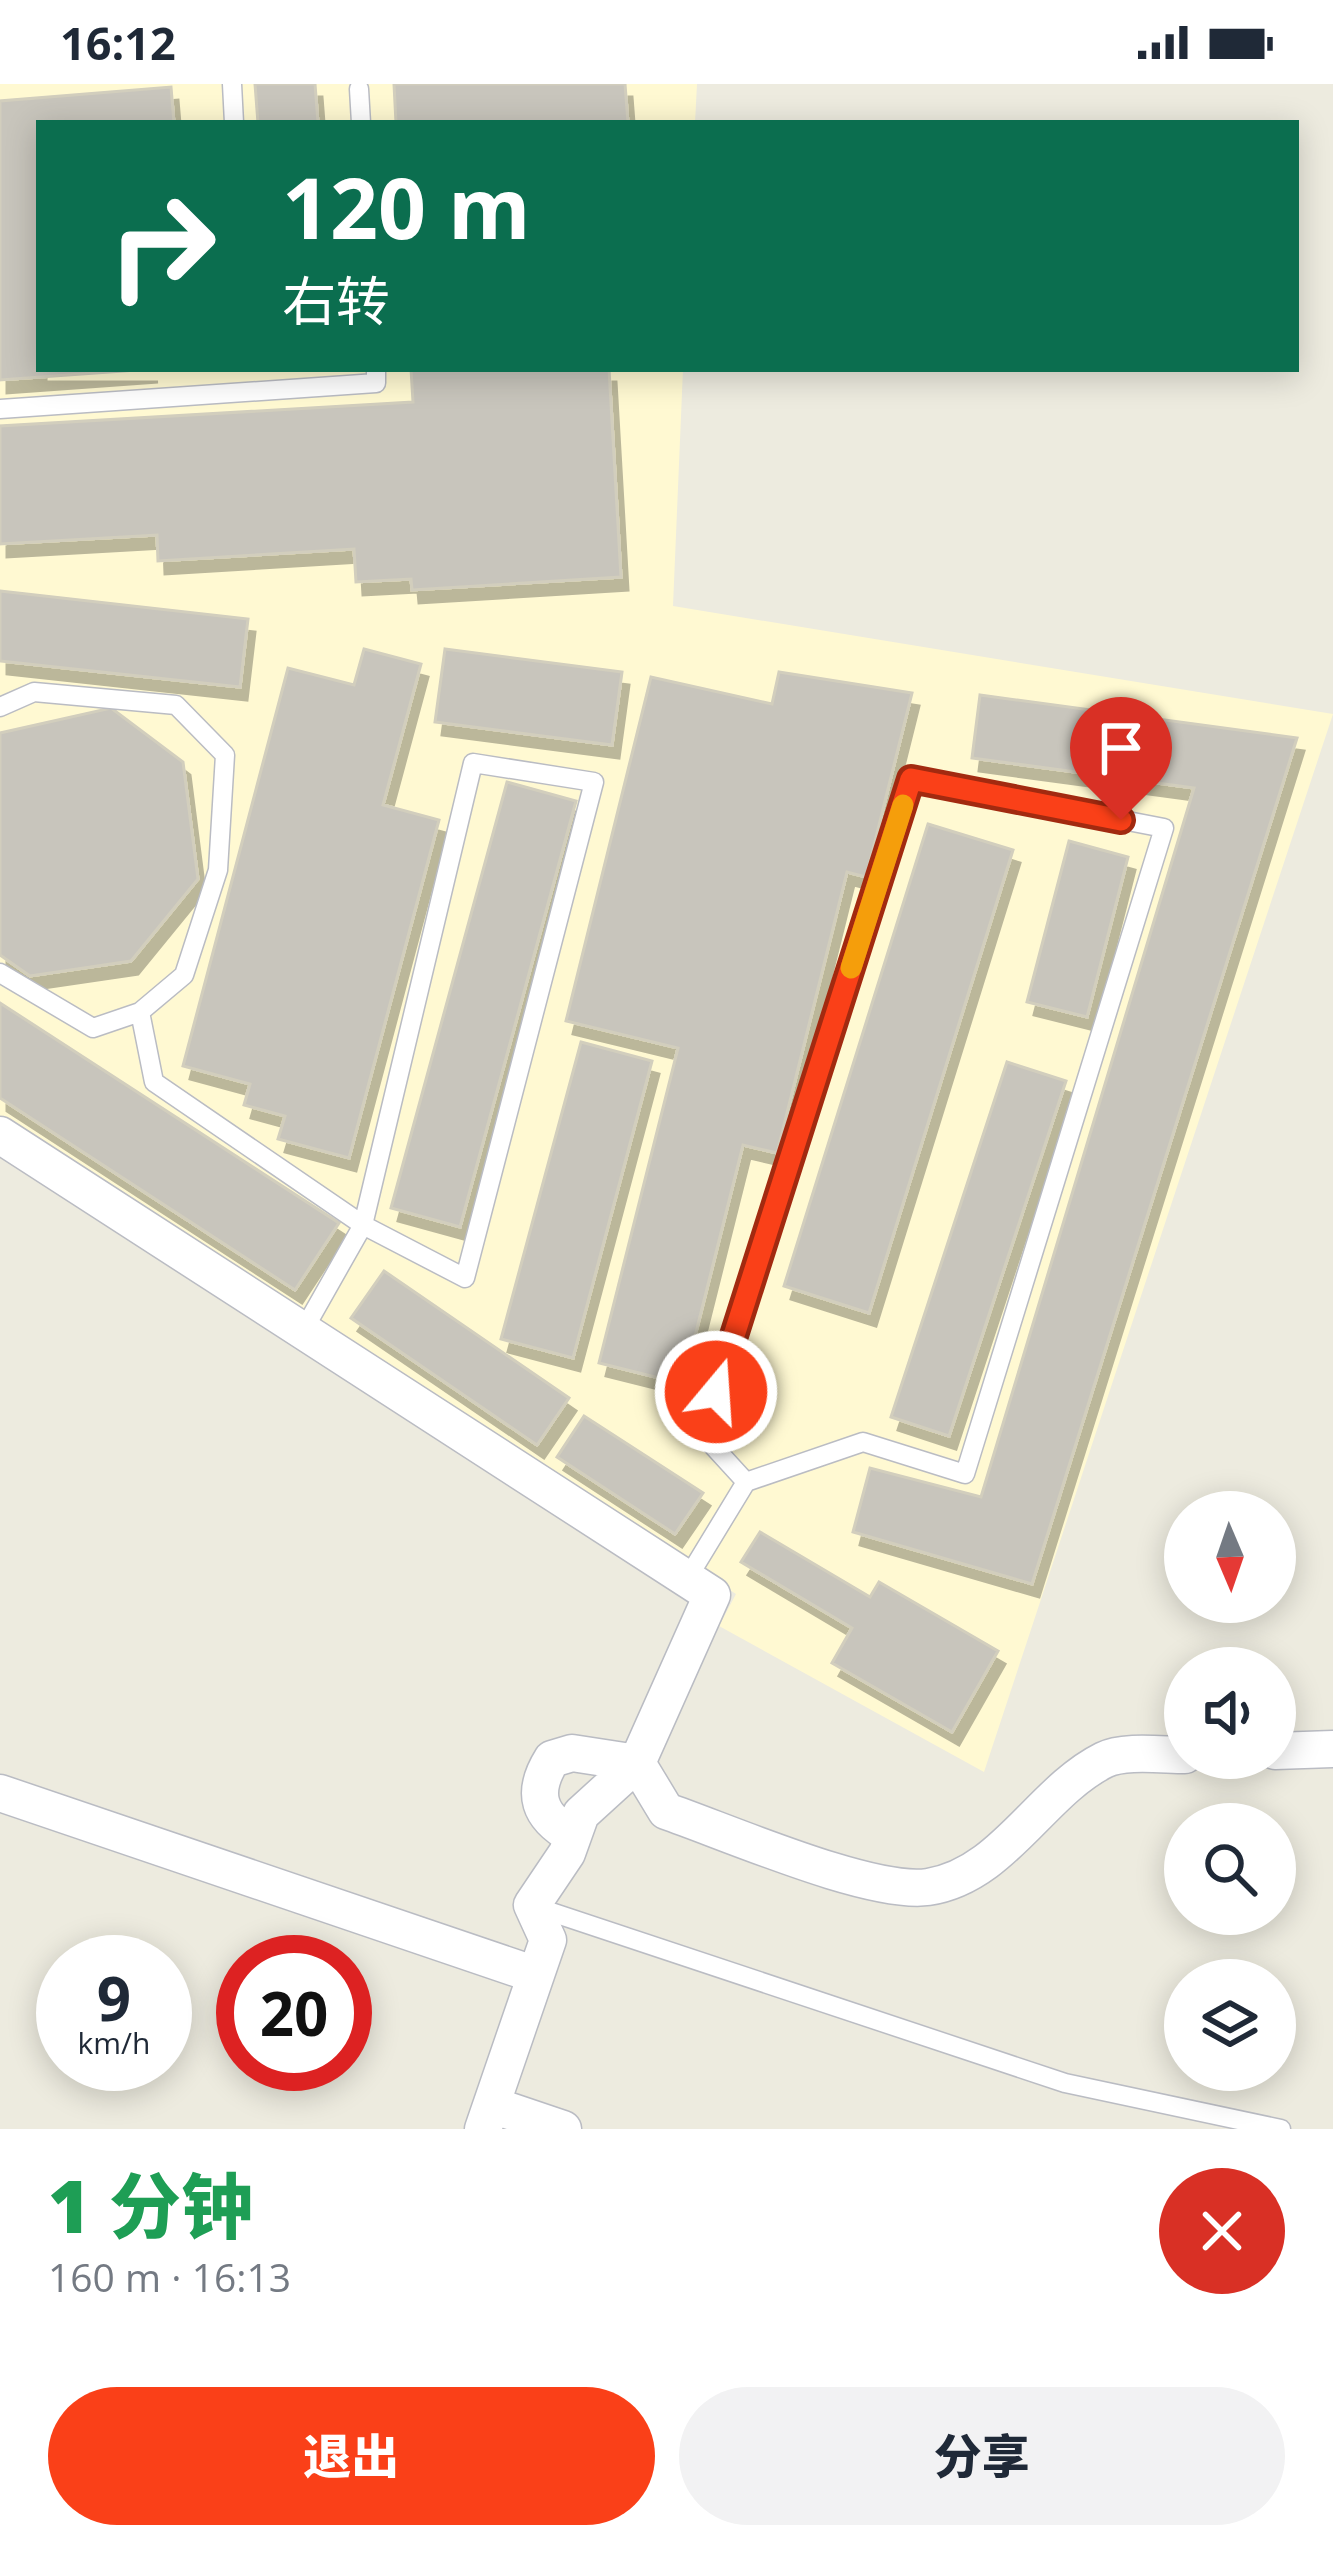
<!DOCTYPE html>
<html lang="zh">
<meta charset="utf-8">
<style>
body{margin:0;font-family:"Open Sans","Noto Sans SC",sans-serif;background:#f2f2f3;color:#1f2937;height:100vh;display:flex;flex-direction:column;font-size:45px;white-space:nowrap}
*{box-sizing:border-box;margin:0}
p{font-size:39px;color:#747a83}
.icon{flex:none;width:66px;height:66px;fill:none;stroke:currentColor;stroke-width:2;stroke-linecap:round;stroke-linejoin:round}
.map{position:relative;height:2045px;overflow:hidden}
.drawer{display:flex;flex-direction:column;background:#fff;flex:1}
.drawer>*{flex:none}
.banner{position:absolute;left:36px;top:36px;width:1263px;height:252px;border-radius:0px;box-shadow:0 6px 30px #0003;background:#0b6e4f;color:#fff;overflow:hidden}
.needle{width:78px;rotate:178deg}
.controls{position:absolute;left:1164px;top:1407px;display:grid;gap:24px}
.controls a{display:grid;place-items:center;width:132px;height:132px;border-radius:50%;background:#fff;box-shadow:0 6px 30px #0003;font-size:60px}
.speed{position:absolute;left:36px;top:1851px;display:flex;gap:24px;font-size:60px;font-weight:700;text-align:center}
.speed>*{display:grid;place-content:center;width:156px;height:156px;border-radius:50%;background:#fff;box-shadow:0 6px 30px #0003;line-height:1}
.speed small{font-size:30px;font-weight:400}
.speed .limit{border:18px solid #d22;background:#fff;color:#111}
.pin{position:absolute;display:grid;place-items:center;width:102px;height:102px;color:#fff;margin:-123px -51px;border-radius:50% 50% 50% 0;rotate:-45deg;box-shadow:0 0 12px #0007}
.pin .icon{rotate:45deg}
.me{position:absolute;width:132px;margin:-66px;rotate:18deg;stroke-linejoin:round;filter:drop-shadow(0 0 9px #0008)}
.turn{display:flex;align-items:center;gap:42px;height:252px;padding:0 48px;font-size:54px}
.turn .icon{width:156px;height:156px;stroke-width:2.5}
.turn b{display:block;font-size:84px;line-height:102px}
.round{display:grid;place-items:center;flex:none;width:126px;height:126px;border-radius:63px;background:#f2f2f3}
.head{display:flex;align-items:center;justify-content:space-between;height:204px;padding:0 48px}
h1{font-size:72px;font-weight:800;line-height:90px;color:#1e9e55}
.cta{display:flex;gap:24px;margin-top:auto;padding:24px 48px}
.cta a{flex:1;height:138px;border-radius:72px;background:#fa4018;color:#fff;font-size:48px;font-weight:800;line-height:138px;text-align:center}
.cta a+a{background:#f2f2f3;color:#1f2937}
.status{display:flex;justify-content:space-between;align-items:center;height:84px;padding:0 60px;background:#fff;direction:ltr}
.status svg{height:33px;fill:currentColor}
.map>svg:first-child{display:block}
.commercial{fill:#fff9d2}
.building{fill:#c8c5bc;stroke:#d2cebd;stroke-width:3;filter:url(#shadow)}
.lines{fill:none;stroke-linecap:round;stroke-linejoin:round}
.lane-casing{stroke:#babcc3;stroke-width:21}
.street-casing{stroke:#babcc3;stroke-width:39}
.lane{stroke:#fff;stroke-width:18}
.street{stroke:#fff;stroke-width:36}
.route-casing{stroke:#a22a10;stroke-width:30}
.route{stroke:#fa4018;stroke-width:21}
.slow{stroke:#f59e0b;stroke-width:21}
</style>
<div class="status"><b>16:12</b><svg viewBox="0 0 49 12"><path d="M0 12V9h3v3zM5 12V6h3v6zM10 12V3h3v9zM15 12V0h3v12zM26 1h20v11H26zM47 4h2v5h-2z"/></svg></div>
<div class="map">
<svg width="1333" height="2045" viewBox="0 0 1333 2045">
<defs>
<filter id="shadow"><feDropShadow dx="7" dy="13" stdDeviation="0" flood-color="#0004"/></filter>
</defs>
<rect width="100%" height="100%" fill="#edebdf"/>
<!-- commercial -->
<path class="commercial" d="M0,0H697L695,39H39V285H683L673,522L1333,630L984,1688L719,1542L736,1510L0,1040Z"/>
<!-- building -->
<path class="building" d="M255,0H315L318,39H258Z
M394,0H625L628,39H396Z
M171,3L174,39H39V285H151L0,296V17Z
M411,285H609L621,493L412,506L411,495L356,498L354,465L158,477L157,451L0,460V342L413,318Z
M0,507L248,535L240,603L0,577Z
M364,565L421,580L383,721L439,736L349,1074L278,1055L285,1032L244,1021L250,1000L183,982L288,584L354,601Z
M445,565L622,588L612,661L435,638Z
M779,588L912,609L866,793L847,788L777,1069L743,1061L683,1300L599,1279L678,964L566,937L651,593L772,620Z
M980,611L1297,654L1032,1500L853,1448L870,1384L981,1413L1194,704L972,674Z
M111,624L183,678L198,795L131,877L30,892L0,871V649Z
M507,698L576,717L460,1143L391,1124Z
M928,740L1013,766L869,1229L784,1202Z
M1069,757L1128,773L1087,933L1027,918Z
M0,919L339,1139L295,1206L0,1014Z
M581,958L652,977L573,1274L501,1255Z
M1007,978L1066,997L949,1352L891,1333Z
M384,1187L569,1314L537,1361L351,1234Z
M584,1332L703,1409L675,1450L557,1373Z
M760,1448L870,1513L879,1498L998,1567L952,1648L832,1579L852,1544L741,1478Z"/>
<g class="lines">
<defs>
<path id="lane" d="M232,0L234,39
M359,5L361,39
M0,325L376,299V285
M0,623L34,608L176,621L225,671L218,786L184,891L140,928L93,944L0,889
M140,928L154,998L363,1141L473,679L594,698L465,1194L363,1141L303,1247
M687,1495L746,1398L703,1351L911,695L1164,744L965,1390L863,1358L746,1398
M533,1822L1065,1999L1281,2045"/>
<path id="street" d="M0,1051L712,1511L637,1679L581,1730L567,1769L532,1821L548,1856L483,2045
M1275,1667L1333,1665
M0,1709L536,1891
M573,1752C539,1733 530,1710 552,1675L572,1669L637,1679L666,1727C727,1748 870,1811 928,1803C1003,1792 1040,1708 1104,1676C1124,1666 1162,1671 1185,1671
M492,2021L563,2045"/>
</defs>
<!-- lane casing -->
<use href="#lane" class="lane-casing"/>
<!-- street casing -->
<use href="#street" class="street-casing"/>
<!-- lane -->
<use href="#lane" class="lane"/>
<!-- street -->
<use href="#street" class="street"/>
</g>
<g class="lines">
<defs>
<path id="route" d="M716,1308L911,695L1121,736"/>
</defs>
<!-- route casing -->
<use href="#route" class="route-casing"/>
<!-- route -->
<use href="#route" class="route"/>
<!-- slow -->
<path class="slow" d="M851,884L903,721"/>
</g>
</svg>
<div class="controls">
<a><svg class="needle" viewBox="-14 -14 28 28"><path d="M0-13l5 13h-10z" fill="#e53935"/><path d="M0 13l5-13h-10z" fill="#747a83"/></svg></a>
<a><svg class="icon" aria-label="sound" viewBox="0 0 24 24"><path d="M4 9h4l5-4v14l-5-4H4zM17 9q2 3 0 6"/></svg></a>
<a><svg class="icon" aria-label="search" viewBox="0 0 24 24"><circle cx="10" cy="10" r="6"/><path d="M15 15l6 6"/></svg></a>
<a><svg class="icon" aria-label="layers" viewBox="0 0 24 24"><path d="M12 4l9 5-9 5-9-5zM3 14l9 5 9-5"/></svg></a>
</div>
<div class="speed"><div>9<small>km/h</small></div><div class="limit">20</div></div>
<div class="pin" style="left:1121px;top:736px;background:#d93025"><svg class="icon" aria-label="arrive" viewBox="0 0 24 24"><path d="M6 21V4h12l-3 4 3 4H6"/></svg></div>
<svg class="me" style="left:716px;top:1308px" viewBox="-20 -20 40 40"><circle r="17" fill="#fa4018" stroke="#fff" stroke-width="3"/><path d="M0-11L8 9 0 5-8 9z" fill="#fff"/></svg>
<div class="banner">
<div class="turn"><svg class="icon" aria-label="right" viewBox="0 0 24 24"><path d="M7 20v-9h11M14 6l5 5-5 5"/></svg><div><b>120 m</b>右转</div></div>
</div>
</div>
<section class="drawer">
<div class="head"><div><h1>1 分钟</h1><p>160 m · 16:13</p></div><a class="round" style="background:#d93025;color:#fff"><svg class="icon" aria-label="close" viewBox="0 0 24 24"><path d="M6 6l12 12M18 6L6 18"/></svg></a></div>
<div class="cta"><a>退出</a><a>分享</a></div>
</section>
